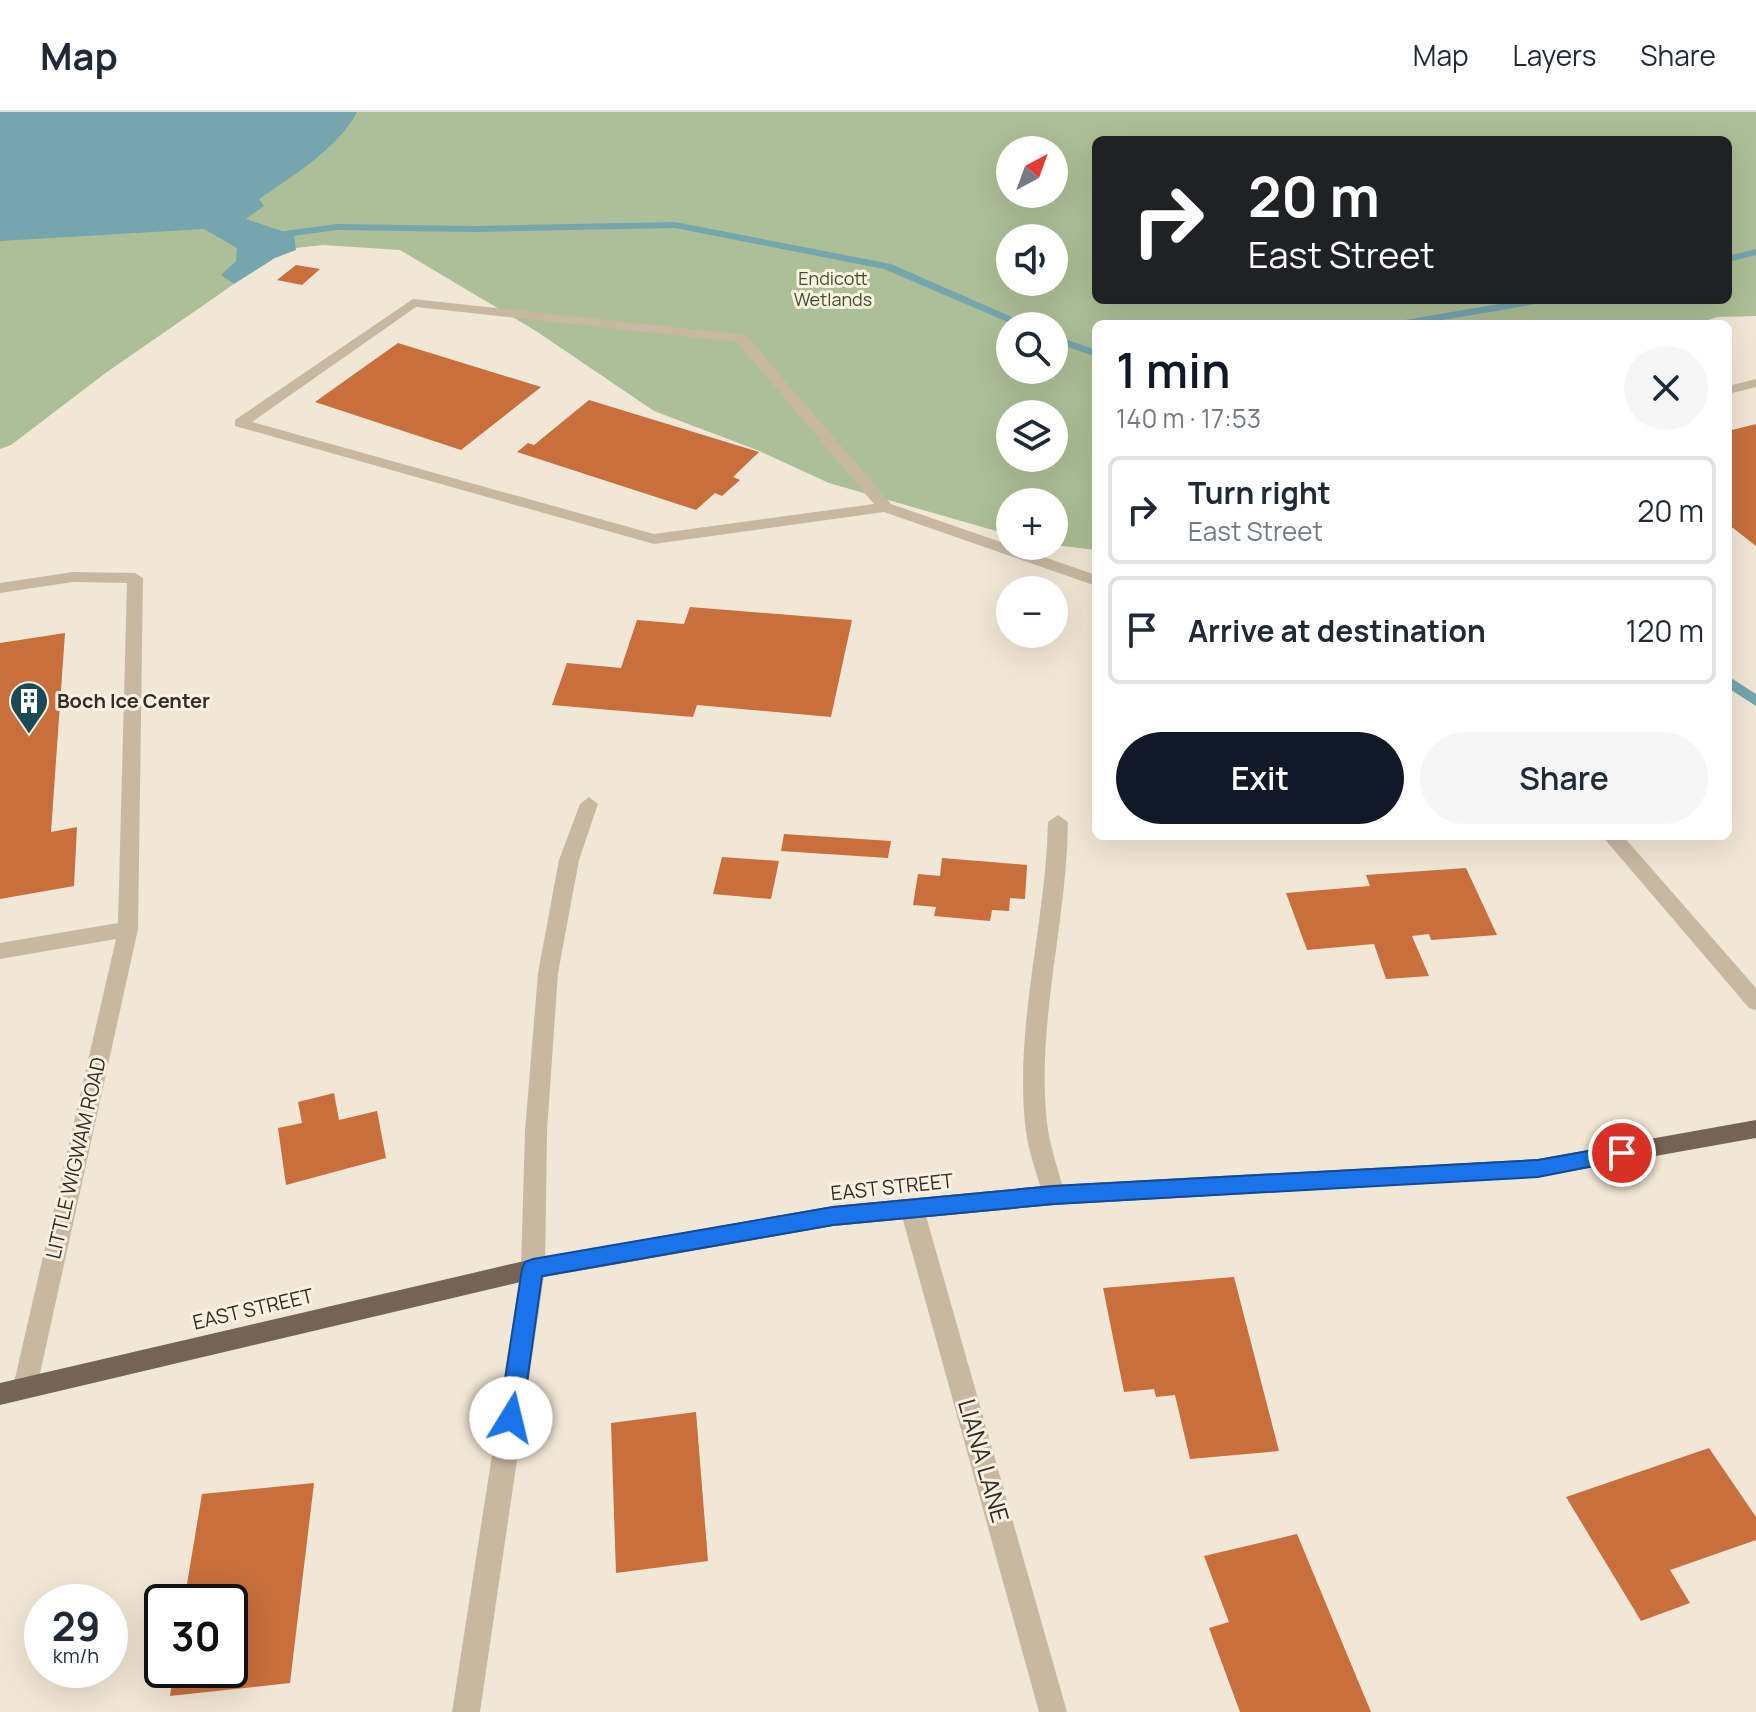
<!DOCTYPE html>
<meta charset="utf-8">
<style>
body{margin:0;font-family:Manrope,sans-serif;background:#f6f6f7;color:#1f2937;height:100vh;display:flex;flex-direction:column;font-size:30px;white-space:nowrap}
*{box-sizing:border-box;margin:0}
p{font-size:26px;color:#747a83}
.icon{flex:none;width:44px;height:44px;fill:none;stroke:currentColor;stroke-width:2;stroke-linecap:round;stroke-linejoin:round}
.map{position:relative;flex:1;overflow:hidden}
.panel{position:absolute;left:1092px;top:208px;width:640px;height:520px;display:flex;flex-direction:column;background:#fff;border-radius:12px;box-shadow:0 8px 32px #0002}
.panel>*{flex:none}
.banner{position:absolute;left:1092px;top:24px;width:640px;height:168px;border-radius:12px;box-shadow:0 8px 32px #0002;background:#202124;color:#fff;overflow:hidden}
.needle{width:52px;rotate:41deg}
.fabs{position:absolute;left:996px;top:24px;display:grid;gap:16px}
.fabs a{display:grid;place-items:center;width:72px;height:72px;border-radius:50%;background:#fff;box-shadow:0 8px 32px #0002;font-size:40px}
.speed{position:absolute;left:24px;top:1472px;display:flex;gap:16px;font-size:40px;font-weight:700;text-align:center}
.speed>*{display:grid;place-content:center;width:104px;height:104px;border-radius:50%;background:#fff;box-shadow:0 8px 32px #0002;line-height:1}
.speed small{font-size:20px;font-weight:400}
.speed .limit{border:4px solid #111;border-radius:12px;background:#fff;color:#111}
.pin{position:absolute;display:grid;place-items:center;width:68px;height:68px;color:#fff;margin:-34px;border:4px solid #fff;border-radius:50%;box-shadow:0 2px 8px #0007}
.me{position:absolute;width:88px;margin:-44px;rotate:9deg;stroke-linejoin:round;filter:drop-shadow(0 0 6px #0008)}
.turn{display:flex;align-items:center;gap:28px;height:168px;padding:0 24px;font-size:36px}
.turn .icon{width:104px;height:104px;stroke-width:2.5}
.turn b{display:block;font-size:56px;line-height:68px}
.round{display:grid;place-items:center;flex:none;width:84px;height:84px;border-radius:42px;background:#f6f6f7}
.summary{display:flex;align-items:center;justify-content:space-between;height:136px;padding:0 24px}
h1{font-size:48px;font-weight:600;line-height:60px;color:#111827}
.cta{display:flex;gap:16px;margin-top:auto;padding:16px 24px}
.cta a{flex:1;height:92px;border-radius:48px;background:#111827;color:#fff;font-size:32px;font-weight:600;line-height:92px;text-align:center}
.cta a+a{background:#f6f6f7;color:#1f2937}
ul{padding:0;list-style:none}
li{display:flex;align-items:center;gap:24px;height:108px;margin:0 16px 12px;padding:0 8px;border:4px solid #e0e1e3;border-radius:12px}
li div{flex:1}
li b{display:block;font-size:30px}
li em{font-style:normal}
header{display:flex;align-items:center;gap:48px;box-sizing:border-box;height:112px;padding:0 40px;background:#fff;border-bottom:2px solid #e0e1e3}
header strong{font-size:38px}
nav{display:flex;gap:44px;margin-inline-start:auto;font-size:28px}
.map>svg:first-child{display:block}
.green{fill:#adbf96;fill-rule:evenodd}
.water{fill:#75a5ae}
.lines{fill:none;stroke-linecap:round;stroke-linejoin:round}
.stream{fill:#75a5ae;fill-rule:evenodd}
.building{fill:#c86f3d}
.minor{fill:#c8b8a2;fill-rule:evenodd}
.major{fill:#756455;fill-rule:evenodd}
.route{fill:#1a73e8;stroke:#114b97;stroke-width:2}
.labels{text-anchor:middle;stroke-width:6;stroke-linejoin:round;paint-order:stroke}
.far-park-label{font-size:18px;fill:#3d5128;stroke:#f9f1e2}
.poi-label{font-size:20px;font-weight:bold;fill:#332b25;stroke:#f9f1e2;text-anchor:start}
.street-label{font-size:20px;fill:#332b25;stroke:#f9f1e2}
.near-street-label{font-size:24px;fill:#332b25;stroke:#f9f1e2}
</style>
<header>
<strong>Map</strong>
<nav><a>Map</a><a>Layers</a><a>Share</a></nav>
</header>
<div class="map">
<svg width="1756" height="1600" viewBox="0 0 1756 1600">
<rect width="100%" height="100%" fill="#f1e7d6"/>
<!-- green -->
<path class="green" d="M0,0H1756V204L1717,205L1697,212H1096V438L1054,433V390H1010V423L829,371L757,338L654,299L536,219L400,138L323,133L296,136L236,149L222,163L234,172L107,260L11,333L0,337ZM1096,28H1728V188H1096ZM1010,38H1054V82H1010ZM1010,126H1054V170H1010ZM1010,214H1054V258H1010ZM1010,302H1054V346H1010Z"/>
<!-- water -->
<path class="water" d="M0,0H357C339,35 292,65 259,87L264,94L246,107L294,123L296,138L275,146L234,172L221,163L236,149L237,136L204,117L0,129Z"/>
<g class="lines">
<!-- stream -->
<path class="stream" d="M675,110L891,152L1032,214H1017L884,157L675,116L475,120L338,118L268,127L263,124L268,121L338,112L475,114Z
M1756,137V143L1728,150V144Z
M1522,188H1547L1542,191L1419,212H1393L1399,209Z
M1054,223L1096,238V245L1054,230Z
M1728,564L1756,582V594L1728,576Z"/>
</g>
<!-- building -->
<path class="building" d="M296,153L320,157L302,173L277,168Z
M398,231L541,275L461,338L315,290Z
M589,288L759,340L733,365L740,368L722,384L715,381L696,398L517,340L528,331L534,333Z
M1756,312V434L1728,412V319Z
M690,495L852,508L831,605L697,593L693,605L552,593L567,551L621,556L637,508L684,512Z
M65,521L51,720L77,715L74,774L0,787V531Z
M784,722L891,729L888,746L781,739Z
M722,745L779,749L771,787L713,782Z
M942,746L1027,753L1025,787L1010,786L1009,799L992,798L990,809L934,804L936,795L913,793L918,762L940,764Z
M1466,756L1497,823L1431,828L1429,822L1412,824L1429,864L1386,867L1374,832L1307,838L1286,781L1370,774L1366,763Z
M334,981L339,1008L377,999L386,1046L286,1073L278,1016L302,1011L298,990Z
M1234,1165L1279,1339L1190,1347L1175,1283L1156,1285L1154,1277L1124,1280L1103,1176Z
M696,1300L708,1449L616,1461L611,1311Z
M1709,1336L1756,1405V1428L1670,1458L1690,1491L1641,1509L1566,1385Z
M314,1371L290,1571L170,1584L174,1558H230V1490H184L202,1382Z
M1297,1422L1371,1600H1240L1209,1516L1229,1510L1204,1444Z"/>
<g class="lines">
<!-- minor -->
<path class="minor" d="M413,187L746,223L891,392L1096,463V474L884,400L654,432L235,314V308ZM416,195L737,230L874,392L654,422L252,310Z
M1756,267V275L1728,282V274Z
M73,460L135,461L143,466L138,817L37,1275L34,1283L25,1286L16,1283L13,1275L116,827L0,847V831L118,811L127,471L73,470L0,481V471Z
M589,685L598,692L579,748L558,861L547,1019L545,1157L480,1600H452L521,1157L525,1019L538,861L559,748L580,692Z
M1058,703L1068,710C1067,810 1036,911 1047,1011C1050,1036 1059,1059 1065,1083L1062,1090L1054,1093L1046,1090L1043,1083C1036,1059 1027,1036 1025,1011C1015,910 1046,810 1048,710Z
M1602,724H1623L1756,876V898L1749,896Z
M912,1087L920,1090L924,1097L1067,1600H1039L900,1097L904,1090Z"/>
<!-- major -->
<path class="major" d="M1756,1008V1026L1538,1065L1054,1093L833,1114L533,1167L0,1293V1271L533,1147L833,1094L1054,1073L1538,1047Z"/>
</g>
<!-- route -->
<path class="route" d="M1622,1033L1629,1035L1632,1041L1629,1047L1538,1065L1054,1092L833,1113L542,1164L522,1306L519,1314L511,1317L502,1314L499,1306L522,1157L525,1150L533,1147L833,1095L1054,1074L1538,1048Z"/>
<!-- icons -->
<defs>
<symbol id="building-pin" viewBox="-11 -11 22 30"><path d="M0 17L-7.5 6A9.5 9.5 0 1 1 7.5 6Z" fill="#1a4a54" stroke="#f9f1e2"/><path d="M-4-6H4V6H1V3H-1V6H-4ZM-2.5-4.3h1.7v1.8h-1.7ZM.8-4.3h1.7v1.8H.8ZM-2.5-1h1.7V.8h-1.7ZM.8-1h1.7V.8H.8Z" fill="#fff"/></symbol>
</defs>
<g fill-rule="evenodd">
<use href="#building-pin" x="7" y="567" width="44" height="60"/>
</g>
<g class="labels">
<!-- far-park labels -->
<g class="far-park-label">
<text x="833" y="173">Endicott<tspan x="833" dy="21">Wetlands</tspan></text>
</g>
<!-- poi labels -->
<g class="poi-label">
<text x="57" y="596">Boch Ice Center</text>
</g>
<!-- street labels -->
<g class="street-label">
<text transform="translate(76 1046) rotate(-77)" y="7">LITTLE WIGWAM ROAD</text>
<text transform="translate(892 1075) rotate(-6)" y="7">EAST STREET</text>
<text transform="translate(253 1197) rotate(-13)" y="7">EAST STREET</text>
</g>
<!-- near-street labels -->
<g class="near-street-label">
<text transform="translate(983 1349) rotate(74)" y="8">LIANA LANE</text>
</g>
</g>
</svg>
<div class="fabs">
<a><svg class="needle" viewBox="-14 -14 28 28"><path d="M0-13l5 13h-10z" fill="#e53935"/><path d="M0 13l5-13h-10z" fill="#747a83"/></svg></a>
<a><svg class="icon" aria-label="sound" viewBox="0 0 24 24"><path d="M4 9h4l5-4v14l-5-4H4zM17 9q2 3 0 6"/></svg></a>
<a><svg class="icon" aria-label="search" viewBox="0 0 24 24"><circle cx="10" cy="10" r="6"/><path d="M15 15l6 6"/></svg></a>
<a><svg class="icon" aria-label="layers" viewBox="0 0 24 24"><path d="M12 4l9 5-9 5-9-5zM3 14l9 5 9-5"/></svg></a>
<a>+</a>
<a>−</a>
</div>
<div class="speed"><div>29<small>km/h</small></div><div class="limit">30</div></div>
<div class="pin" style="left:1622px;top:1041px;background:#d93025"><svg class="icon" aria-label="arrive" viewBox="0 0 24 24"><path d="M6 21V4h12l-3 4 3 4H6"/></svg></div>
<svg class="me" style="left:511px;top:1306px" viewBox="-20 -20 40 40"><circle r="19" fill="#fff"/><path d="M0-13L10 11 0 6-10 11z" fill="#1a73e8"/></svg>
<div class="banner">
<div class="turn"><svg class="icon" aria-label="right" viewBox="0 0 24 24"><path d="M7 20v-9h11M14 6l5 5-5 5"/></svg><div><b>20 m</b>East Street</div></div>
</div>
<section class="panel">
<div class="summary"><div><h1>1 min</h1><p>140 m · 17:53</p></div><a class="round"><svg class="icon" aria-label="close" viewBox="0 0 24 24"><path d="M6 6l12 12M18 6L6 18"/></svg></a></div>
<ul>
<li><svg class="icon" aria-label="right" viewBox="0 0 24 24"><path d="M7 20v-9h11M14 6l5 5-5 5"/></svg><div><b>Turn right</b><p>East Street</p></div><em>20 m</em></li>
<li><svg class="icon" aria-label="arrive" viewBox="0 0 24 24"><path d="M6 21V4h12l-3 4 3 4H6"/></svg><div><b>Arrive at destination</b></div><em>120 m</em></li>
</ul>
<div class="cta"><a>Exit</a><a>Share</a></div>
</section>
</div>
